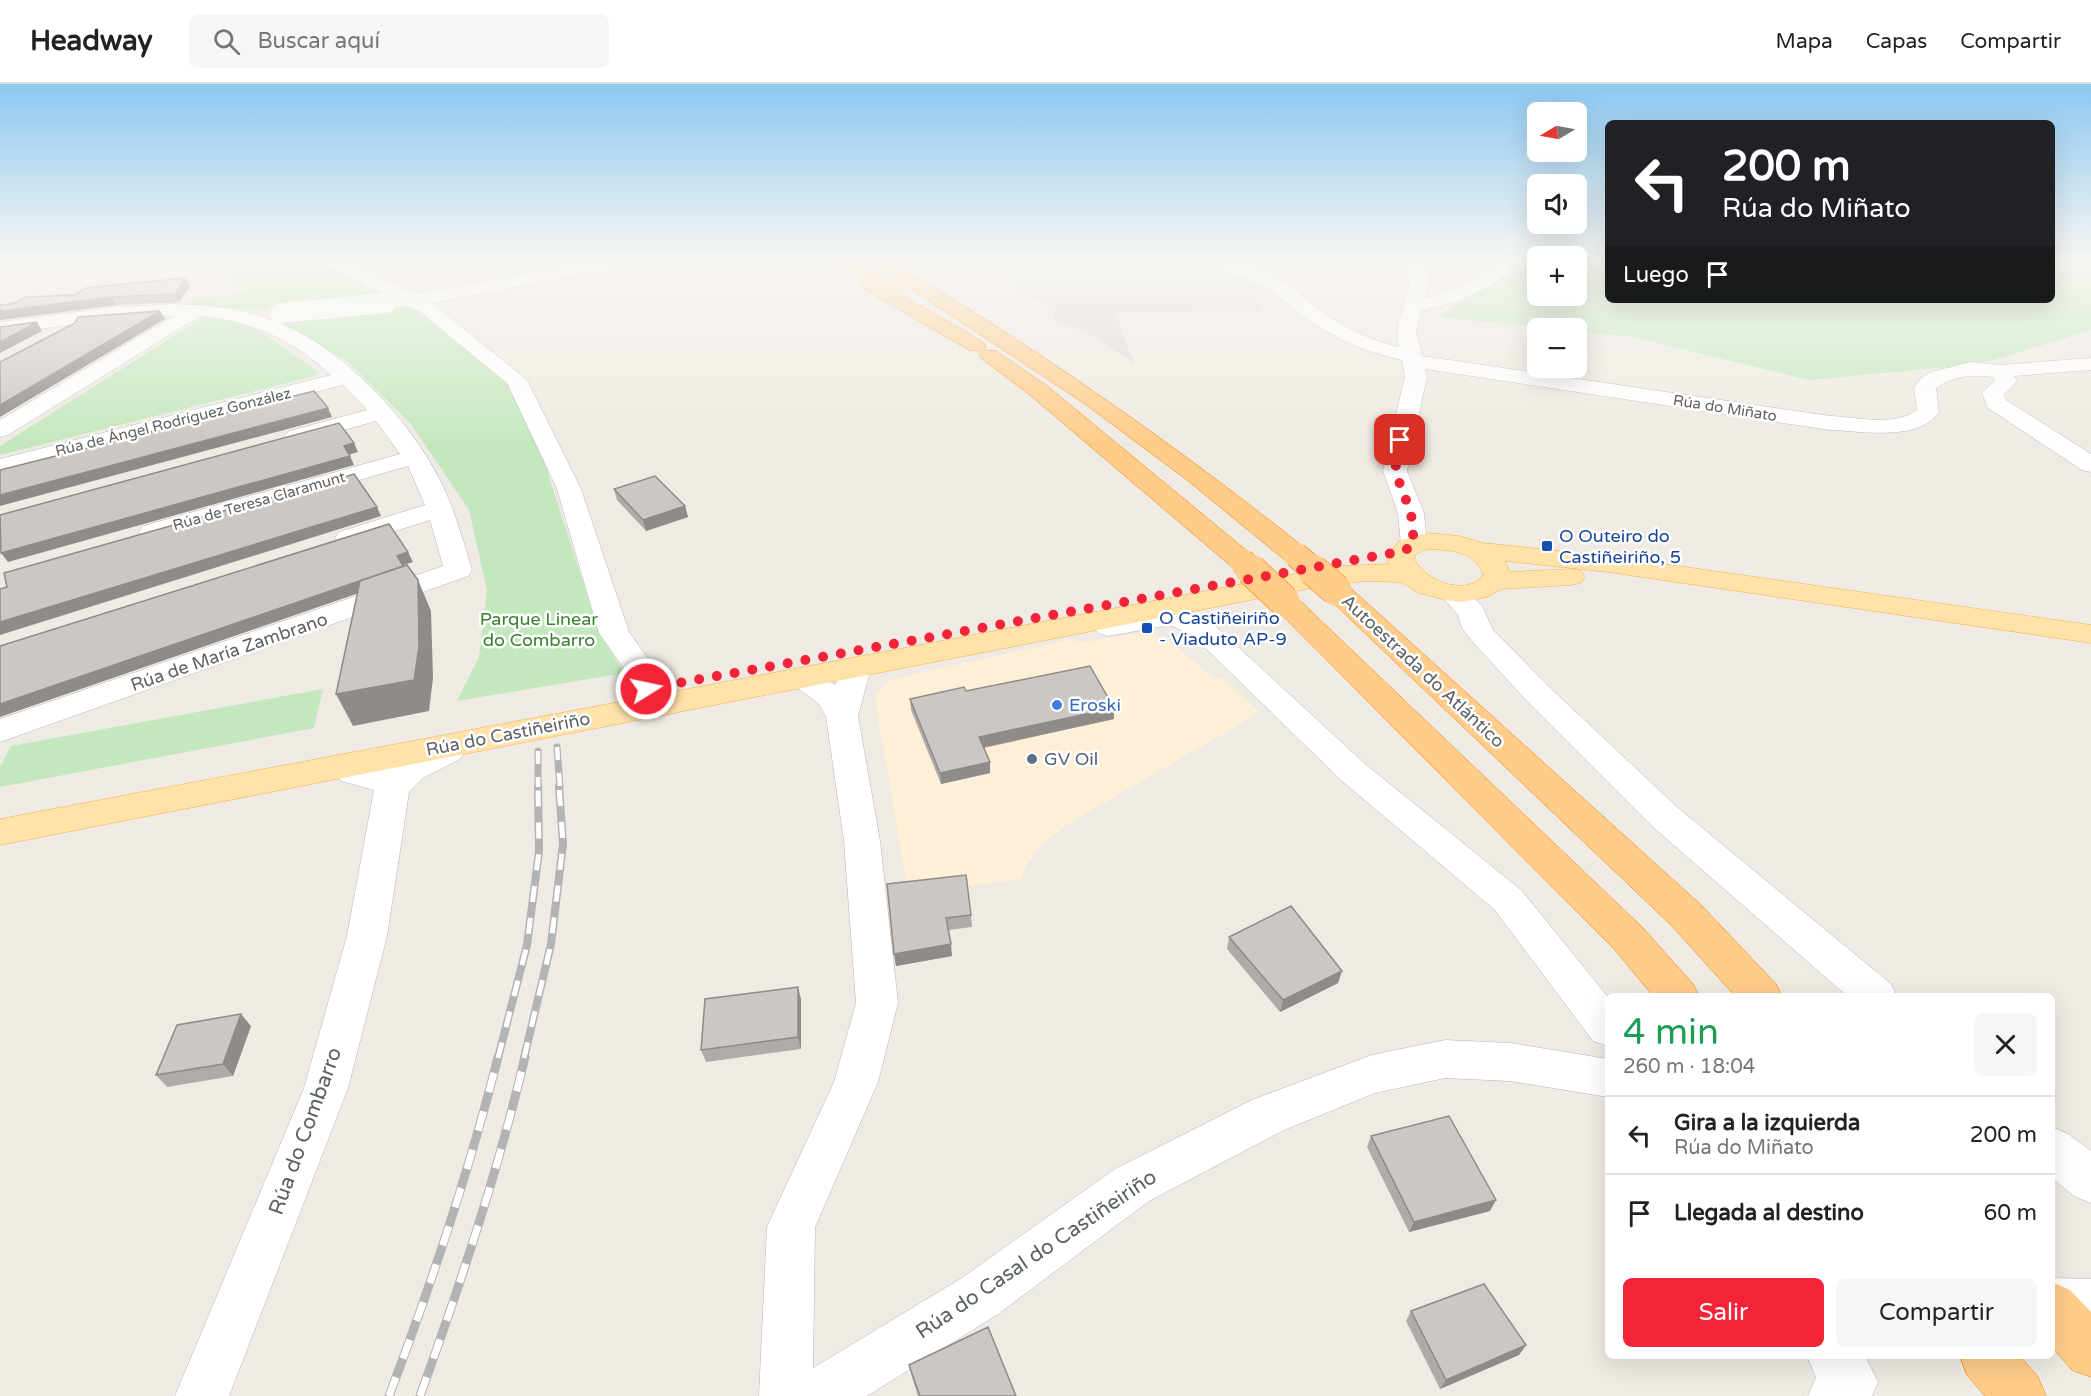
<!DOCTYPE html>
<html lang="es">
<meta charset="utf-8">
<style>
body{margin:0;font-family:"Varela Round",sans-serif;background:#f6f6f6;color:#222;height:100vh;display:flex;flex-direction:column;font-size:22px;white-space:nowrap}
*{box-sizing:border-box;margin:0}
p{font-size:20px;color:#767676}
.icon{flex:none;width:33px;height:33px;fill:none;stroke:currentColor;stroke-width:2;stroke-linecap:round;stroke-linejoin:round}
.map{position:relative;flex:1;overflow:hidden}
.drawer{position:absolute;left:1605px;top:909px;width:450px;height:366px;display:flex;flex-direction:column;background:#fff;border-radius:9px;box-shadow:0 6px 24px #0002}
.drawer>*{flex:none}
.top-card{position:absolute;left:1605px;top:36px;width:450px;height:183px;border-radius:9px;box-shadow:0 6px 24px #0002;background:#202124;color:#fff;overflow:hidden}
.needle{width:39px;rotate:260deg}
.tools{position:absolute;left:1527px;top:18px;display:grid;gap:12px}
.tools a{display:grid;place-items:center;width:60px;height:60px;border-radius:9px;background:#fff;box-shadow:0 6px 24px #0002;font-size:30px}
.pin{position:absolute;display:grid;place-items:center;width:51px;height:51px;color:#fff;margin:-26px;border-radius:12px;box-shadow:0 3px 9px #0006}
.me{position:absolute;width:66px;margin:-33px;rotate:80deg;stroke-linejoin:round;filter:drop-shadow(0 0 4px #0008)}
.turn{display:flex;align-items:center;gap:21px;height:126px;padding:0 18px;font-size:27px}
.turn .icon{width:78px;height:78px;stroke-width:2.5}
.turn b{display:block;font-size:42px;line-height:51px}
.then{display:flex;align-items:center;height:57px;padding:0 18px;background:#0003;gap:12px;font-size:22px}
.round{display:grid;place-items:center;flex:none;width:63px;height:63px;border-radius:9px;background:#f6f6f6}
.summary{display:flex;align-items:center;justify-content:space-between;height:102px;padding:0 18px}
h1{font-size:36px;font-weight:600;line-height:45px;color:#1e9e55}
.button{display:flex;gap:12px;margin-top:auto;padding:12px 18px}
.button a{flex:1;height:69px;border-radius:9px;background:#f32437;color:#fff;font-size:24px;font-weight:600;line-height:69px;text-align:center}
.button a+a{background:#f6f6f6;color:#222}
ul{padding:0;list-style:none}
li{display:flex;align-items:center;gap:18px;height:78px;padding:0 18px;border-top:2px solid #e0e0e0}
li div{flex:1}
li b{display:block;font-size:22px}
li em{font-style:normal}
header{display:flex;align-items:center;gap:36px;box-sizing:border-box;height:84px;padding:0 30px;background:#fff;border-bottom:2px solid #e0e0e0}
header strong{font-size:28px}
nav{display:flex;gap:33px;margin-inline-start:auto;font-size:21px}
.search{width:420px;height:54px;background:#f6f6f6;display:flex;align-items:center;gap:15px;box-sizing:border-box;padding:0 21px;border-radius:9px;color:#767676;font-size:22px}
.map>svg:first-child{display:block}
.commercial{fill:#ffefd7}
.industrial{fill:#dfdcd7}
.education{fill:#e1dbd3}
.green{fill:#c4e8bd}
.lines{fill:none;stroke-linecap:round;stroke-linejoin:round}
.street-casing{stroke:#b3b7bb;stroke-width:1}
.primary-casing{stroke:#faae51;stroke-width:1}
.highway-casing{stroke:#f17d00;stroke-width:1}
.street{fill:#fff;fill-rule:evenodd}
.primary{fill:#ffe2a7;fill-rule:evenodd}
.highway{fill:#ffcd89;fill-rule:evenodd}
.rail-far2-casing{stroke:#b2b3b4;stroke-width:7}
.rail-far1-casing{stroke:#b2b3b4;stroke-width:8}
.rail-casing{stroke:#b2b3b4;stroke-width:9}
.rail-far2{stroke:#fff;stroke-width:4.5;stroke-dasharray:13;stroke-linecap:butt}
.rail-far1{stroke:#fff;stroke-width:5;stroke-dasharray:16;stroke-linecap:butt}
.rail{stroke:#fff;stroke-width:7;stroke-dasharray:20;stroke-linecap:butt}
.street-bridge-casing{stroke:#b3b7bb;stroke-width:20;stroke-linecap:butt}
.highway-bridge-far1-casing{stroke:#f17d00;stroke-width:26;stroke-linecap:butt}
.highway-bridge-casing{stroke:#f17d00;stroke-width:32;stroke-linecap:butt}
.street-bridge{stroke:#fff;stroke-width:20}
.highway-bridge-far1{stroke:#ffcd89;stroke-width:25}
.highway-bridge{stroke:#ffcd89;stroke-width:31}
.wall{fill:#afaba7}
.shaded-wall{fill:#8f8b88}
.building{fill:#ccc7c2;stroke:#8f8b88;stroke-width:1.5}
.route{stroke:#f32437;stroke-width:10;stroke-dasharray:0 18}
.transit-dot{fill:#1a4fb4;stroke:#fff;stroke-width:2}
.shop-dot{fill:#3f7fe0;stroke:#fff;stroke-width:2}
.service-dot{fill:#5c6f8a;stroke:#fff;stroke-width:2}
.labels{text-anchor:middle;stroke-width:5;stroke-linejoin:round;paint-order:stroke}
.far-street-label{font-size:15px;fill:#5b6164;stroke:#fff}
.transit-label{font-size:18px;fill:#164399;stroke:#fff;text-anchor:start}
.park-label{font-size:18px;fill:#38812e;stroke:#fff}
.street-label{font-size:18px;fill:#5b6164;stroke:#fff}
.shop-label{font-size:18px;fill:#366cbe;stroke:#fff;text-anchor:start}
.service-label{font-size:18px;fill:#4e5e75;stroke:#fff;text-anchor:start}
.near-street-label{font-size:21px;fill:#5b6164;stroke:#fff}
</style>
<header>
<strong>Headway</strong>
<div class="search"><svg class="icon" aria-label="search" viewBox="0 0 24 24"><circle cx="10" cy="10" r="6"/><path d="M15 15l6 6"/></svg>Buscar aquí</div>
<nav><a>Mapa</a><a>Capas</a><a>Compartir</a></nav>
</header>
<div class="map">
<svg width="2091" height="1312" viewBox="0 0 2091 1312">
<rect width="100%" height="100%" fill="#efeae3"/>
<!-- commercial -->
<path class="commercial" d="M1141,549L1152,550L1170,557L1214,595L1222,593L1259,629L1068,740L1044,758L1025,783L1022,795L908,809L877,627L876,610L886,599L893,595L1068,556L1085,558Z"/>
<!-- industrial -->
<path class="industrial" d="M990,176H1186L1246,196L1271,209L1255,212L1261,227L1115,229L1134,279L1084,247L1055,238L1054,229L1006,195L999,176Z"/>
<!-- education -->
<path class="education" d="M1470,176H1535L1513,190Z"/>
<!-- green -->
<path class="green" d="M206,176H318L381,211L378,214L249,226L183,221L188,216L249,209Z
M1529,176H1537L1538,212H1576L1577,176H1608V216H2052V176H2091V246L1981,280L1809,296L1633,253L1577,248L1576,244H1546L1437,233Z
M405,223L416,226L512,303L540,365L600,550L624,589L457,617L479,573L487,506L469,426L411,340L348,278L277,236Z
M204,233L231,237L258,246L320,289L315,292L0,371V362Z
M323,605L314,644L0,703V683L11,662Z"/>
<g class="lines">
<defs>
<path id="street" d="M321,176H344L415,210L604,176H641L638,180L632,181L432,219L527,296L581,405L629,548L658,589L662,605L657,612L646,615L635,612L630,605L628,590L599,549L557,405L507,299L419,227L410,223L397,222L395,218L396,216L324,180Z
M1200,176C1233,175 1265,183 1291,203C1303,211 1312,221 1324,229C1346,245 1373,257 1399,263C1392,229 1417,210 1407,176H1425L1429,197L1424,215L1453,205L1500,181L1506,182L1509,186C1494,206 1445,222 1421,227L1416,247L1422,272L1830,332C1856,333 1895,343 1917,326L1914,304L1921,294L1931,288L1971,278L2001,281L2091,274V286L2014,292L2017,297L2004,310L2006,316L2091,370V388L2082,386L1988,324L1982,309L1995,296L1993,293C1972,290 1953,292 1936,304L1939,328C1919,358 1862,347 1830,346L1425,285L1427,292L1407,387L1424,429L1427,461L1423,467L1414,469L1405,467L1401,461L1398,429L1383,387L1405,292L1402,276L1368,267L1344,257L1311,238L1264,201L1203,180Z
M174,220C204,221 234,223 263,233C335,255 407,331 440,396C454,424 463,456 472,486L468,492L0,658V635L443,482L430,436L348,462L339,460L335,454L339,448L425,421L408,382L152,456L143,454L139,448L143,442L400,370L376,337L297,359L289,357L285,352L289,347L367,326L343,301L0,389V375L331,291C295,257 250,236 200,232L8,351L0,353V336L174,232L116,235L0,250V238L116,223Z
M1453,501L1463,503L1482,522L1493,546L1548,602L1678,724L1891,900L1897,912H1847L1652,742L1526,616L1473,558L1462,544L1458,531L1439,509L1443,503Z
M1174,523L1213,540L1365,680L1521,806L1608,913V962L1593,957L1495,826L1341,696L1193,552L1170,541L1108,552L1098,549L1093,543L1098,537L1108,534Z
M854,581L865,584L869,591L858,632L880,757L898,919L878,998L815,1143L813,1284L962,1194L1115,1085L1252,1016L1372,971L1445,956L1510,959L1608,975V1013L1510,997L1445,994L1375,1009L1284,1046L1149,1117L998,1230L867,1312H759L767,1143L834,998L856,919L844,757L826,632L818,619L800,606L795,599L800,592C815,588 823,593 835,601L843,584Z
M448,656L460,659L465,667L460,675L423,694L409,708L387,852L348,1004L229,1312H175L304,1004L347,852L374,706L341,697L336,689L341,681L353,677L392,684C407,671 429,661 448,656Z
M2052,1043L2068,1050L2091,1067V1119L2074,1112L2052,1094Z
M2052,1194L2091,1195V1247L2052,1246Z
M1807,1272H1865L1878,1298L1872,1312H1808L1816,1293Z"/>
<path id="primary" d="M1427,449L1459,452L1483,459L1608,472L2091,541V559L1608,488L1505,477L1510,488L1571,485L1581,487L1585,493L1581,499L1571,501L1501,505L1487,513L1462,518L1446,516L1419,509L1401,498L1365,497L1322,502L0,761V735L1301,489L1343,482L1389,480L1386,474L1399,457ZM1429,465C1451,466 1475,467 1483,491C1466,514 1423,496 1414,474L1417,469Z"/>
<path id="highway" d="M835,176H856L901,202L903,206L900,210L983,258L986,262L983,266L996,267L1046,301L1252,471L1256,477L1252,483L1242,485L1232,483L1030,311L982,275L979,271L982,267L969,266L864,205L862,201L866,197Z
M868,176H889C1035,263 1173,359 1306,465L1310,471L1306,477L1296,479L1286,477L1187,396L1085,320Z
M1336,498L1346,500L1700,820L1776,900L1782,912H1735L1672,842L1326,512L1322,506L1326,500Z
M1284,508L1294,511L1643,844L1693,900L1699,912H1653L1615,866L1274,523L1270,517L1274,511Z
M2052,1198L2070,1206L2091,1228V1293L2072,1286L2052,1263Z
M1960,1272H2020L2038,1293L2046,1312H1985L1967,1291Z"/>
</defs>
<!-- street casing -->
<use href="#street" class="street-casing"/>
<!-- primary casing -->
<use href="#primary" class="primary-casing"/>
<!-- highway casing -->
<use href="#highway" class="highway-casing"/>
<!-- street -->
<use href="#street" class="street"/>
<!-- primary -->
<use href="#primary" class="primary"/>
<!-- highway -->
<use href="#highway" class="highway"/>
<defs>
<path id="rail-far2" d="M557,663L560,703
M538,667V703"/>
<path id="rail-far1" d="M498,974L527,861L539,767L538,702
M524,974L551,860L563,760L559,702"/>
<path id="rail" d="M389,1312C431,1201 469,1088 498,973
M420,1312C460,1201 498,1088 525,973"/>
</defs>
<!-- rail-far2 casing -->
<use href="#rail-far2" class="rail-far2-casing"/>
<!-- rail-far1 casing -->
<use href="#rail-far1" class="rail-far1-casing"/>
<!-- rail casing -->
<use href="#rail" class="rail-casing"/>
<!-- rail-far2 -->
<use href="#rail-far2" class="rail-far2"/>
<!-- rail-far1 -->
<use href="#rail-far1" class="rail-far1"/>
<!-- rail -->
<use href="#rail" class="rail"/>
<defs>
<path id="street-bridge" d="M280,229L386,219"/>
<path id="highway-bridge-far1" d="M1296,471L1315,487
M1242,477L1253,487"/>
<path id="highway-bridge" d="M1251,486L1284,517
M1313,486L1336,506"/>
</defs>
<!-- street-bridge casing -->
<use href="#street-bridge" class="street-bridge-casing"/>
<!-- highway-bridge-far1 casing -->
<use href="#highway-bridge-far1" class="highway-bridge-far1-casing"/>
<!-- highway-bridge casing -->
<use href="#highway-bridge" class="highway-bridge-casing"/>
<!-- street-bridge -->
<use href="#street-bridge" class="street-bridge"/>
<!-- highway-bridge-far1 -->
<use href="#highway-bridge-far1" class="highway-bridge-far1"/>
<!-- highway-bridge -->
<use href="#highway-bridge" class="highway-bridge"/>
</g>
<!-- wall -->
<path class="wall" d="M186,194L190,202L179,218L116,221L0,236V221Z
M614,405L685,422L688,433L646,447L617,416Z
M966,607L1114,624V635L984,664L990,678V689L941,700L911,626L910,615Z
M887,800L971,831L972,843L948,846L952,872L896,882Z
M1229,853L1338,899L1280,928L1227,865Z
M801,915V965L706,978L701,966Z
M251,942L233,992L167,1003L156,991Z
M1371,1052L1490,1127L1409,1148L1367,1063Z
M1411,1227L1526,1261L1519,1271L1440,1305L1406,1237Z
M909,1281L1016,1312H918L911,1290Z"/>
<!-- shaded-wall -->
<path class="shaded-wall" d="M186,194L190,202L179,218L175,210Z
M111,213L116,221L0,236V227Z
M160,227L165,235L0,333V321Z
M37,238L42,247L0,269V258Z
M328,324L332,333L0,422V411Z
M354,359L358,368L348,371L344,362Z
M350,372L354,381L8,478L1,469Z
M685,422L688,433L646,447L643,436Z
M377,423L381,432L0,551V538Z
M408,468L413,478L401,482L397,472Z
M403,482L408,492L0,633V620Z
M418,496L431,527L433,594L429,627L353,642L336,610Z
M1114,624V635L980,664L979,653Z
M990,678V689L941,700L940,689Z
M951,860L952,872L896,882L894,870Z
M1342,887L1338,899L1280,928L1283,916Z
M798,903L801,915V965L798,953Z
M241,930L251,942L233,992L223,980Z
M1496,1116L1490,1127L1409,1148L1414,1138Z
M1526,1261L1519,1271L1440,1305L1446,1296Z"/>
<!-- building -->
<path class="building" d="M186,194L175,210L111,213L0,227V221L12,220L26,213L74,211L86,204Z
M160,227L0,321V278L75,239L78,233Z
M37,238L0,258V243Z
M314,307L328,324L0,411V386Z
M339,339L354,359L344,362L350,372L1,469L0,431Z
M354,390L377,423L0,538V505L7,503L4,489Z
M655,392L685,422L643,436L614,405Z
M389,440L408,468L397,472L403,482L0,620V562Z
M407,481L418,496L419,562L414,596L336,610L360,497Z
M1090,582L1114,624L979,653L990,678L940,689L910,615L964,603L966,607Z
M966,791L971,831L946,834L951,860L894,870L887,800Z
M1291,822L1342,887L1283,916L1229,853Z
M798,903V953L701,966L705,915Z
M241,930L223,980L156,991L177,941Z
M1449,1032L1496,1116L1414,1138L1371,1052Z
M1484,1200L1526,1261L1446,1296L1411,1227Z
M988,1243L1016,1312H920L909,1281Z"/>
<!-- sky -->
<linearGradient id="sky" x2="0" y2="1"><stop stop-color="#8cc8f1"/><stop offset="0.49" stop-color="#f8f6f2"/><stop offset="1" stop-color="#f8f6f2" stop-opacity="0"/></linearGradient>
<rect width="2091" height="359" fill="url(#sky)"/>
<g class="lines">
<!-- route -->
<path class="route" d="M646,605L1404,467L1414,460L1411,429L1395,387L1400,356"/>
</g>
<!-- markers -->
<g class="transit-dot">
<rect x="1541" y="456" width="12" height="12" rx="3"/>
<rect x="1141" y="538" width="12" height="12" rx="3"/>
</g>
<circle class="shop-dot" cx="1057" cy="621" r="6"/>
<circle class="service-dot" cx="1032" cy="675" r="6"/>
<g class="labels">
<!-- far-street labels -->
<g class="far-street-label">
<text transform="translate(1725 324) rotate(9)" y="5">Rúa do Miñato</text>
<text transform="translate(173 338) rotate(-14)" y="5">Rúa de Ángel Rodríguez González</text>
<text transform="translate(259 417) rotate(-16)" y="5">Rúa de Teresa Claramunt</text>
</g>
<!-- transit labels -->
<g class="transit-label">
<text x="1559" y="458">O Outeiro do<tspan x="1559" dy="21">Castiñeiriño, 5</tspan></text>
<text x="1159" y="540">O Castiñeiriño<tspan x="1159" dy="21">- Viaduto AP-9</tspan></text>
</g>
<!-- park labels -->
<g class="park-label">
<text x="539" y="541">Parque Linear<tspan x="539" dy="21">do Combarro</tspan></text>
</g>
<!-- street labels -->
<g class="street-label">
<text transform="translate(229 568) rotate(-19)" y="6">Rúa de María Zambrano</text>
<text transform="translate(1423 587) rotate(43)" y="6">Autoestrada do Atlántico</text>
<text transform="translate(508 650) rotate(-11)" y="6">Rúa do Castiñeiriño</text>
</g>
<!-- shop labels -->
<g class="shop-label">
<text x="1069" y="627">Eroski</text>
</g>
<!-- service labels -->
<g class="service-label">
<text x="1044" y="681">GV Oil</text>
</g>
<!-- near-street labels -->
<g class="near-street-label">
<text transform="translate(305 1047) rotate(-70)" y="7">Rúa do Combarro</text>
<text transform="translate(1036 1170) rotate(-34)" y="7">Rúa do Casal do Castiñeiriño</text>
</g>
</g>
</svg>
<div class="tools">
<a><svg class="needle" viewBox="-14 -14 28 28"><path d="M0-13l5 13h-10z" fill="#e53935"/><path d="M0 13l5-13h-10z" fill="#767676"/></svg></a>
<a><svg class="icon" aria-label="sound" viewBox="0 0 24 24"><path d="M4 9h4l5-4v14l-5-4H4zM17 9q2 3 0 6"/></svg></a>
<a>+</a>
<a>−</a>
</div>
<div class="pin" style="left:1400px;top:356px;background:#d93025"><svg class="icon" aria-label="arrive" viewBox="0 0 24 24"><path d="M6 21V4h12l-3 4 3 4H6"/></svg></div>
<svg class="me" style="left:646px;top:605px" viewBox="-20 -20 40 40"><circle r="17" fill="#f32437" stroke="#fff" stroke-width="3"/><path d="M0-11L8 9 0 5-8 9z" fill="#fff"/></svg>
<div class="top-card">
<div class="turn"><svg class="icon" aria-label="left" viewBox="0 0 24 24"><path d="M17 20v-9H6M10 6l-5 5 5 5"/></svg><div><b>200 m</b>Rúa do Miñato</div></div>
<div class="then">Luego<svg class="icon" aria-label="arrive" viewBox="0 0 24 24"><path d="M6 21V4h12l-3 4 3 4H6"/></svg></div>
</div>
<section class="drawer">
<div class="summary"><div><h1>4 min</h1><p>260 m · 18:04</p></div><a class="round"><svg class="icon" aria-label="close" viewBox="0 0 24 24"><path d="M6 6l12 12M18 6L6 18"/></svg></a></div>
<ul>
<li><svg class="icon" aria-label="left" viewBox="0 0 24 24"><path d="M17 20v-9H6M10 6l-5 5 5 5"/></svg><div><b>Gira a la izquierda</b><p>Rúa do Miñato</p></div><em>200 m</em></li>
<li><svg class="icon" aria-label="arrive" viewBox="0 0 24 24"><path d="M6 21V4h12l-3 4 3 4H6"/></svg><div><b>Llegada al destino</b></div><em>60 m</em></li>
</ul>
<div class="button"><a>Salir</a><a>Compartir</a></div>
</section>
</div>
